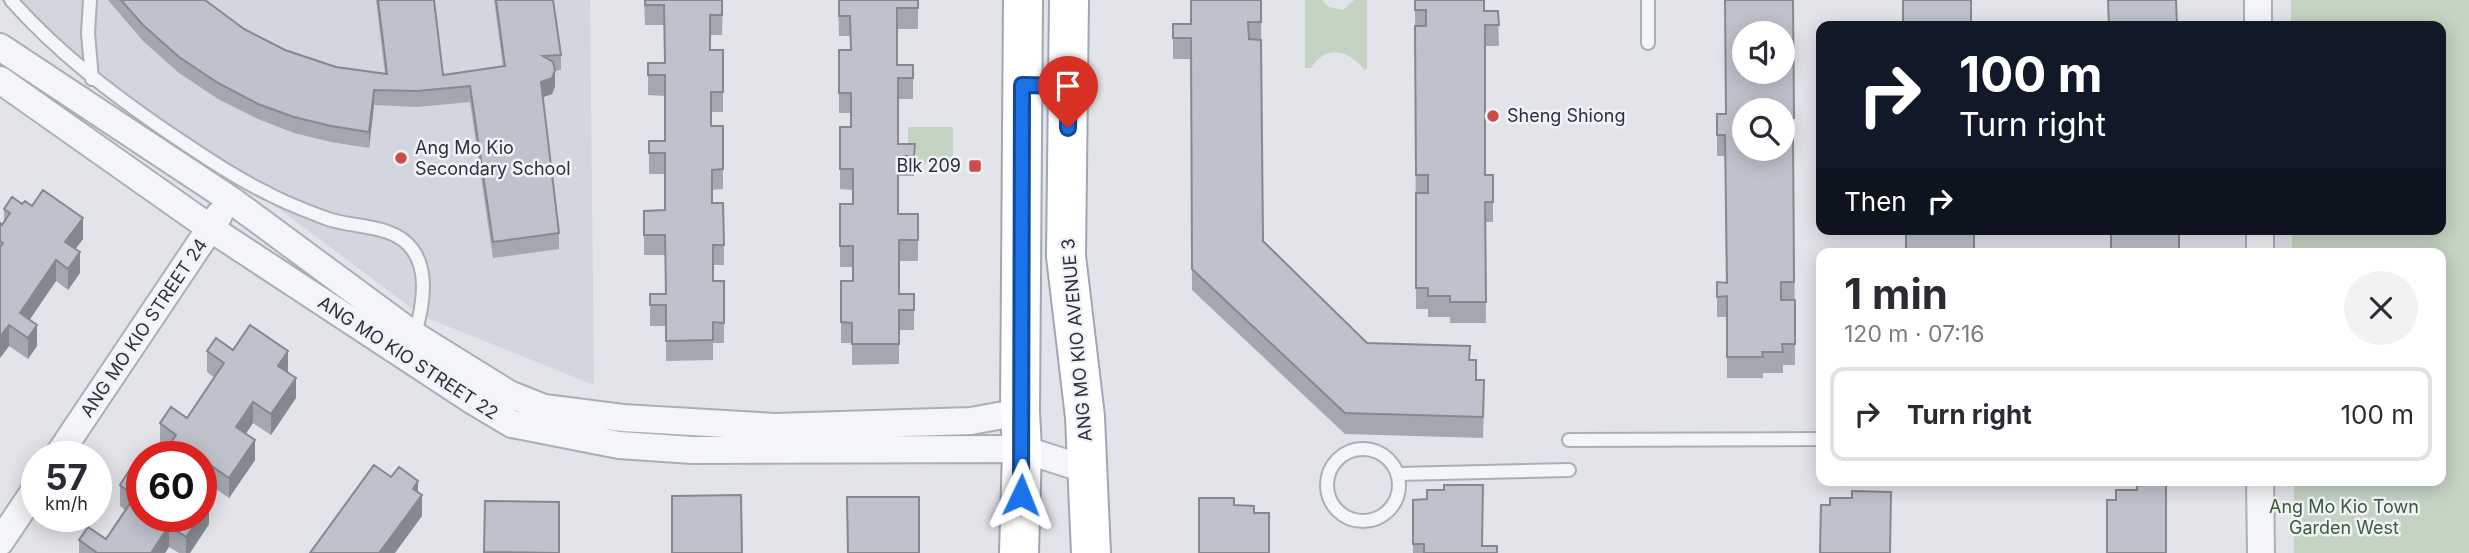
<!DOCTYPE html>
<meta charset="utf-8">
<style>
body{margin:0;font-family:Inter,sans-serif;background:#f2f2f3;color:#2b2b33;height:100vh;display:flex;flex-direction:column;font-size:26px;white-space:nowrap}
*{box-sizing:border-box;margin:0}
p{font-size:23px;color:#7c7c81}
.icon{flex:none;width:38px;height:38px;fill:none;stroke:currentColor;stroke-width:2;stroke-linecap:round;stroke-linejoin:round}
.map{position:relative;flex:1;overflow:hidden}
.sheet{position:absolute;left:1816px;top:248px;width:630px;height:238px;display:flex;flex-direction:column;background:#fff;border-radius:14px;box-shadow:0 4px 18px #0003}
.sheet>*{flex:none}
.hud{position:absolute;left:1816px;top:21px;width:630px;height:214px;border-radius:14px;box-shadow:0 4px 18px #0003;background:#111827;color:#fff;overflow:hidden}
.controls{position:absolute;left:1732px;top:21px;display:grid;gap:14px}
.controls a{display:grid;place-items:center;width:63px;height:63px;border-radius:50%;background:#fff;box-shadow:0 4px 18px #0003;font-size:35px}
.speed{position:absolute;left:21px;top:441px;display:flex;gap:14px;font-size:35px;font-weight:700;text-align:center}
.speed>*{display:grid;place-content:center;width:91px;height:91px;border-radius:50%;background:#fff;box-shadow:0 4px 18px #0003;line-height:1}
.speed small{font-size:18px;font-weight:400}
.speed .limit{border:10px solid #d22;background:#fff;color:#111}
.pin{position:absolute;display:grid;place-items:center;width:60px;height:60px;color:#fff;margin:-72px -30px;border-radius:50% 50% 50% 0;rotate:-45deg;box-shadow:0 0 7px #0007}
.pin .icon{rotate:45deg}
.me{position:absolute;width:77px;margin:-38px;rotate:2deg;stroke-linejoin:round;filter:drop-shadow(0 0 5px #0008)}
.turn{display:flex;align-items:center;gap:24px;height:147px;padding:0 28px;font-size:32px}
.turn .icon{width:91px;height:91px;stroke-width:2.5}
.turn b{display:block;font-size:49px;line-height:60px}
.then{display:flex;align-items:center;height:66px;padding:0 28px;background:#0003;gap:14px;font-size:26px}
.round{display:grid;place-items:center;flex:none;width:74px;height:74px;border-radius:37px;background:#f2f2f3}
.head{display:flex;align-items:center;justify-content:space-between;height:119px;padding:0 28px}
h1{font-size:42px;font-weight:700;line-height:52px}
ul{padding:0;list-style:none}
li{display:flex;align-items:center;gap:21px;height:94px;margin:0 14px 10px;padding:0 14px;border:4px solid #e1e1e2;border-radius:14px}
li div{flex:1}
li b{display:block;font-size:26px}
li em{font-style:normal}
.map>svg:first-child{display:block}
.built{fill:#d4d6df}
.green{fill:#c5d3c3}
.lines{fill:none;stroke-linecap:round;stroke-linejoin:round}
.lane-casing{stroke:#abaeb7;stroke-width:16}
.street-casing{stroke:#abaeb7;stroke-width:30}
.primary-casing{stroke:#a1a6b5;stroke-width:42}
.lane{stroke:#f4f5f8;stroke-width:12}
.street{stroke:#f4f5f8;stroke-width:26}
.primary{stroke:#fff;stroke-width:38}
.wall{fill:#a4a7af;fill-rule:evenodd}
.shaded-wall{fill:#86888f}
.building{fill:#bfc2cc;stroke:#86888f;stroke-width:2;fill-rule:evenodd}
.route-casing{stroke:#114b97;stroke-width:18}
.route{stroke:#1a73e8;stroke-width:12}
.poi-dot{fill:#ca4d4c;stroke:#f1f3f7;stroke-width:2.5}
.labels{text-anchor:middle;stroke-width:5;stroke-linejoin:round;paint-order:stroke}
.poi-label{font-size:18px;fill:#2a2f41;stroke:#f1f3f7;text-anchor:start}
.street-label{font-size:18px;fill:#2a2f41;stroke:#f1f3f7}
.park-label{font-size:18px;fill:#395c38;stroke:#f1f3f7}
</style>
<div class="map">
<svg width="2469" height="553" viewBox="0 0 2469 553">
<rect width="100%" height="100%" fill="#e2e4ea"/>
<!-- built -->
<path class="built" d="M0,0H590L594,385L422,316Z"/>
<!-- green -->
<path class="green" d="M1305,0H1322L1329,7L1343,10L1354,0H1367V68L1365,70C1349,51 1327,43 1311,68H1305Z
M2291,0H2469V553H2294V481H2441V254H2292V229H2441V26H2291Z
M908,127H953V164H908Z"/>
<g class="lines">
<defs>
<path id="lane" d="M11,0C57,52 112,94 169,133C202,155 234,177 269,194C288,204 309,212 328,219C354,228 394,224 412,249C430,272 422,311 414,337
M90,0L88,33L92,79
M1648,0V43
M1569,440L1822,439
M1327 485a36 36 0 1 1 72 0a36 36 0 1 1-72 0Z
M1398,474L1569,470"/>
<path id="street" d="M2258,0V26
M0,47L231,200L414,335L509,394L544,408L623,418L775,427L971,421L1020,412
M0,80L210,228L470,399L512,424L619,445L692,450L1022,449L1088,470
M2260,229V254
M57,457L219,215
M2260,481L2261,553
M0,542L37,487"/>
<path id="primary" d="M1069,0L1066,256L1085,417L1091,553
M1019,553L1022,449L1020,412L1023,0"/>
</defs>
<!-- lane casing -->
<use href="#lane" class="lane-casing"/>
<!-- street casing -->
<use href="#street" class="street-casing"/>
<!-- primary casing -->
<use href="#primary" class="primary-casing"/>
<!-- lane -->
<use href="#lane" class="lane"/>
<!-- street -->
<use href="#street" class="street"/>
<!-- primary -->
<use href="#primary" class="primary"/>
</g>
<!-- wall -->
<path class="wall" d="M108,0H205L244,29L285,50L336,67L385,74L376,0H434L443,75L503,67L494,0H553L561,55V70L555,71V86L552,94L543,97L559,233V249L493,258L470,102L417,107L374,105L369,148L331,142L294,133L258,119L218,99L179,73L143,41Z
M644,0H723L722,35H710V50L723,92V112H711V126H723V189L712,190V203L724,245V265H713V281H724V343H713V360L666,361V326H650V294H666L665,255H644V211L665,210V174H649V141H665V96L648,95V63H664V25H645Z
M838,0H918V29H897V65L913,78V99H898V144H915L914,176H898V214L918,240V261H899V294L914,310V330H899V364L852,365V343H841V281H853V267H840V204H853V190L840,189V127H851V113H839V50H850V36H839Z
M1261,0L1263,241L1367,343L1470,360L1484,400L1483,438L1345,434L1192,290L1191,59H1173V24H1191Z
M1415,0L1484,11H1498L1499,46H1485V175H1493V222H1485L1486,323H1450V317H1428V309H1416Z
M1793,0L1795,365H1783V373H1763V378H1727V317H1717V282L1726,283L1725,156H1717V114H1725ZM1783,110V149H1745Z
M22,204L83,239L75,249L80,273L68,290L56,281L29,320L37,346L28,359L9,346L0,358V223L2,225L4,222V209Z
M233,350L287,372L296,398L271,435L253,423L246,433L255,460L229,498L210,485L202,498L209,524L190,553H179L169,547L165,553H79V540L106,539L125,510L120,506V485L131,468L142,516L166,449L160,444V423L187,418L215,378L207,372V351Z
M1413,500L1482,546L1497,553H1413Z
M485,501L559,553H484Z"/>
<!-- shaded-wall -->
<path class="shaded-wall" d="M555,70V86L552,94L541,98V82Z
M374,90V105L369,148V132Z
M83,218V239L65,263V242Z
M80,252V273L68,290V269Z
M56,260V281L20,334V313Z
M9,325V346L0,358V337Z
M37,325V346L28,359V338Z
M288,351V372L278,366Z
M296,378V398L271,435V414Z
M253,402V423L236,448V427Z
M255,440V460L229,498V478Z
M210,465V485L201,499V478Z
M418,481V500L422,495V516L395,553H379L413,489Z
M209,504V524L190,553H186V537Z
M169,526V547L165,553H151Z"/>
<!-- building -->
<path class="building" d="M121,0H205L244,29L285,50L336,67L387,74L378,0H434L443,75L505,66L496,0H553L561,55L543,56L553,62L555,70L552,78L541,82L559,233L493,242L470,86L417,91L374,90L369,132L331,126L294,117L258,104L218,83L179,57L143,25Z
M645,0H722V15H710V50H723V92H711V126H723V169L712,170V203H723L724,245H713V281H724V323L713,322V340L666,341V305H650V294H666L665,235H644V211L665,210V153H649V141H665V75H648V63H665L664,5H645Z
M839,0H918V8H897V65H913V78H898V144H915L914,156H898V214H918V240H899V294H914V310H899V344H852V323L841,322V281H853V246H840V204H853V169H840V127H851V93H839V50H851L850,16H839Z
M1191,0H1261V22H1248L1249,39L1261,40L1263,241L1367,343L1470,346L1469,360H1476V380H1484L1483,417L1345,413L1192,269L1191,38H1173V24H1191Z
M1415,0H1484V11H1498L1499,25H1485V175H1493V202H1485L1486,302H1450V296H1428V288H1416V193H1428V175H1416L1415,26H1426V10H1415Z
M1725,0H1793L1794,118H1783V110H1745V149H1783V135H1793L1794,282H1781V300H1795V344H1782L1783,352H1762L1763,357H1727V296L1717,297V282L1727,283L1725,135H1717V114H1726ZM1745,33H1783V72H1745Z
M1903,0H1971V26H1903Z
M2108,0H2176L2177,26H2109Z
M43,190L83,218L65,242L80,252L68,269L56,260L20,313L37,325L28,338L9,325L0,337V247L3,243L0,241V223L2,225L10,213L4,209L12,197L22,204L25,201L32,206Z
M1906,229H1974V254H1906Z
M2111,229H2179V254H2111Z
M250,325L288,351L278,366L296,378L271,414L253,402L236,427L255,440L229,478L210,465L201,478V457H161L176,435L160,423L171,407L187,418L224,363L207,351L216,338L233,350Z
M374,465L391,477L399,467L418,481L413,489L422,495L379,553H310Z
M131,468L142,475V516H201L186,537L169,526L151,553H95L96,552L79,540L88,527L106,539L135,496L120,485Z
M2137,482H2166V553H2107V500H2116V490H2137Z
M1444,485H1483L1482,546H1497V553H1424V544H1413V500L1427,499V490H1444Z
M1852,491L1891,492L1890,553H1820L1821,505H1830V498H1852Z
M741,495L742,553H672V496Z
M847,497H919V553H848Z
M201,498L209,504L201,516Z
M1199,498H1234V505L1254,506V513H1269V553H1199Z
M485,501L559,502V553L484,552Z"/>
<g class="lines">
<defs>
<path id="route" d="M1021,495L1022,85L1069,86L1068,128"/>
</defs>
<!-- route casing -->
<use href="#route" class="route-casing"/>
<!-- route -->
<use href="#route" class="route"/>
</g>
<!-- markers -->
<g class="poi-dot">
<circle cx="1493" cy="116" r="7"/>
<circle cx="401" cy="158" r="7"/>
<rect x="968" y="159" width="14" height="14" rx="3.5"/>
</g>
<g class="labels">
<!-- poi labels -->
<g class="poi-label">
<text x="1507" y="122">Sheng Shiong</text>
<text x="415" y="154">Ang Mo Kio<tspan x="415" dy="21">Secondary School</tspan></text>
<text x="961" y="172" text-anchor="end">Blk 209</text>
</g>
<!-- street labels -->
<g class="street-label">
<text transform="translate(144 328) rotate(-56)" y="6">ANG MO KIO STREET 24</text>
<text transform="translate(1077 340) rotate(-95)" y="6">ANG MO KIO AVENUE 3</text>
<text transform="translate(408 358) rotate(33)" y="6">ANG MO KIO STREET 22</text>
</g>
<!-- park labels -->
<g class="park-label">
<text x="2344" y="513">Ang Mo Kio Town<tspan x="2344" dy="21">Garden West</tspan></text>
</g>
</g>
</svg>
<div class="controls">
<a><svg class="icon" aria-label="sound" viewBox="0 0 24 24"><path d="M4 9h4l5-4v14l-5-4H4zM17 9q2 3 0 6"/></svg></a>
<a><svg class="icon" aria-label="search" viewBox="0 0 24 24"><circle cx="10" cy="10" r="6"/><path d="M15 15l6 6"/></svg></a>
</div>
<div class="speed"><div>57<small>km/h</small></div><div class="limit">60</div></div>
<div class="pin" style="left:1068px;top:128px;background:#d93025"><svg class="icon" aria-label="arrive" viewBox="0 0 24 24"><path d="M6 21V4h12l-3 4 3 4H6"/></svg></div>
<svg class="me" style="left:1021px;top:495px" viewBox="-20 -20 40 40"><path d="M0-17L14 15 0 8-14 15z" fill="#1a73e8" stroke="#fff" stroke-width="4"/></svg>
<div class="hud">
<div class="turn"><svg class="icon" aria-label="right" viewBox="0 0 24 24"><path d="M7 20v-9h11M14 6l5 5-5 5"/></svg><div><b>100 m</b>Turn right</div></div>
<div class="then">Then<svg class="icon" aria-label="right" viewBox="0 0 24 24"><path d="M7 20v-9h11M14 6l5 5-5 5"/></svg></div>
</div>
<section class="sheet">
<div class="head"><div><h1>1 min</h1><p>120 m · 07:16</p></div><a class="round"><svg class="icon" aria-label="close" viewBox="0 0 24 24"><path d="M6 6l12 12M18 6L6 18"/></svg></a></div>
<ul>
<li><svg class="icon" aria-label="right" viewBox="0 0 24 24"><path d="M7 20v-9h11M14 6l5 5-5 5"/></svg><div><b>Turn right</b></div><em>100 m</em></li>
</ul>
</section>
</div>
